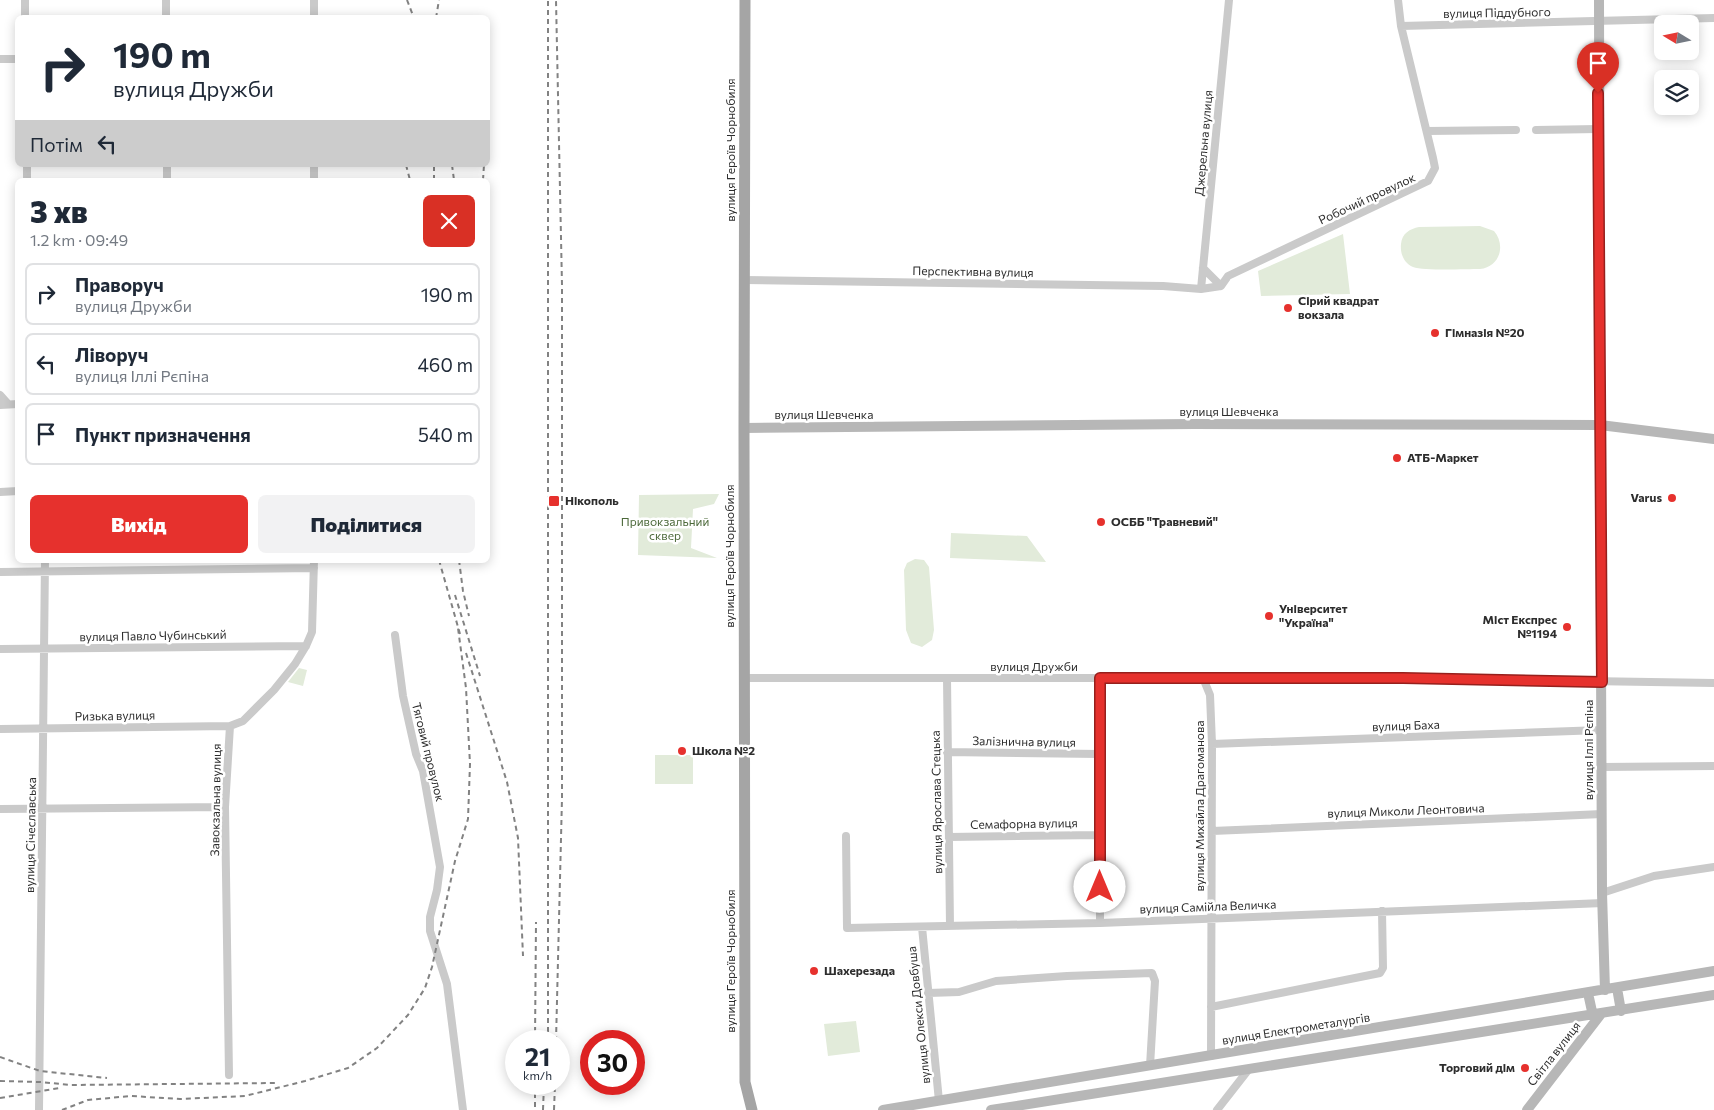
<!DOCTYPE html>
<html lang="uk">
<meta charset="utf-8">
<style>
body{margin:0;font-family:Commissioner,sans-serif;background:#f2f2f3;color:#1f2937;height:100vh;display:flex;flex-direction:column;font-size:19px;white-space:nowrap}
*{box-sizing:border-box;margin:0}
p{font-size:16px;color:#747a83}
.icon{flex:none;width:28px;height:28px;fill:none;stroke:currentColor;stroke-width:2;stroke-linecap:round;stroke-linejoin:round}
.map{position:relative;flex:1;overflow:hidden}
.side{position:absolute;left:15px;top:178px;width:475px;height:385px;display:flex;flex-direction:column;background:#fff;border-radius:8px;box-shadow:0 2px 12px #0003}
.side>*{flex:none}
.hud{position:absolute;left:15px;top:15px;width:475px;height:152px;border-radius:8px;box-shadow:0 2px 12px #0003;background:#fff;color:#1f2937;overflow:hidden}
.needle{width:32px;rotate:280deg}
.fabs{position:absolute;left:1654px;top:15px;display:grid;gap:10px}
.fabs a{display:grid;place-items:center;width:45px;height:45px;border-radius:8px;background:#fff;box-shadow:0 2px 12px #0003;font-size:25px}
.speed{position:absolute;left:505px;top:1030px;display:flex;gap:10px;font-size:25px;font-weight:700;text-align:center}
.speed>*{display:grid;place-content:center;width:65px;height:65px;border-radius:50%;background:#fff;box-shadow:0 2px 12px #0003;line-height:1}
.speed small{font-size:12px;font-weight:400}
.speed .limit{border:8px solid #d22;background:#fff;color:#111}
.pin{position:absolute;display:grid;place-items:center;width:42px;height:42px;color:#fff;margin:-51px -21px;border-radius:50% 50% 50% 0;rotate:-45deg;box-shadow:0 0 5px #0007}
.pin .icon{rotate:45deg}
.me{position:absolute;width:55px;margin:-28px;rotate:0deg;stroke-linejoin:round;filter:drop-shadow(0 0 4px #0008)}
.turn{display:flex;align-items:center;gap:18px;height:105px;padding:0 15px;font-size:22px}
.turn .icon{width:65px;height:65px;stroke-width:2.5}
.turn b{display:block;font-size:35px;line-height:42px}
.then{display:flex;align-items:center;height:48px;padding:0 15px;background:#0003;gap:10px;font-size:19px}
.round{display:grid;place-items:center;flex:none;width:52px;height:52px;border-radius:8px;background:#f2f2f3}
.headline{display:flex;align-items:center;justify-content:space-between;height:85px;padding:0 15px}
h1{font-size:30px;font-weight:800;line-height:38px}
.button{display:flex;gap:10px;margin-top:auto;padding:10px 15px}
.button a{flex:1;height:58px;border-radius:8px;background:#e6312d;color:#fff;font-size:20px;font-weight:800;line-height:58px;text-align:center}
.button a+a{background:#f2f2f3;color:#1f2937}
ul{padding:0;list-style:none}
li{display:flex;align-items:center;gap:15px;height:62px;margin:0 10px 8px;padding:0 5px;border:2px solid #e0e1e3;border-radius:8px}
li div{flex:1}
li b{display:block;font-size:19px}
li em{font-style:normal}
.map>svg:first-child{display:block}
.green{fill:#e2ebda}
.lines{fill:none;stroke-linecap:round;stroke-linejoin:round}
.street{stroke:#cacaca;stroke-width:8}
.secondary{stroke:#b7b7b7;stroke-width:10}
.primary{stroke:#a5a5a5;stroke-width:11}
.rail{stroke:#828282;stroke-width:2;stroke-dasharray:5 4;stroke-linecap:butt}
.route-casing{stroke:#96201d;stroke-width:12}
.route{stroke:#e6312d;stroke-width:9}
.poi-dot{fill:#e6312d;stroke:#fff;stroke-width:2}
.labels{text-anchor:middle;stroke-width:5;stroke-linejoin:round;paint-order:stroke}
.street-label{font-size:12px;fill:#2d2d2d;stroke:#fff}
.poi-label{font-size:12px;font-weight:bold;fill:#2d2d2d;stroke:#fff;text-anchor:start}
.park-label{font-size:12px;fill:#4c693a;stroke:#fff}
</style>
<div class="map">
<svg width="1714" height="1110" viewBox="0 0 1714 1110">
<rect width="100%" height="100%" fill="#fff"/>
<!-- green -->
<path class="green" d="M1480,226L1494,231C1506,245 1500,267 1480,269C1466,269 1424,271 1413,267C1404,263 1400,254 1401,244C1402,233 1410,229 1419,227Z
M1343,234L1350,294L1261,296L1258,271Z
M719,494L714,504L693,509L691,548L717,558L638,555L639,495Z
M951,533L1027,536L1046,562L950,558Z
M915,559L924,560L929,567L934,630L932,640L922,647L911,643L906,630L904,570L907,563Z
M299,668L307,670L303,686L288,682Z
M655,755H693V784H655Z
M856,1021L860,1052L828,1056L824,1024Z"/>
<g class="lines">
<!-- street -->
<path class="street" d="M25,0V18
M166,0V18
M314,0V18
M1401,26L1714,18
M0,59H18
M1536,130L1598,129
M1427,131L1516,130
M27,165V180
M167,180V165
M314,180V165
M1203,268L1221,286
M744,280L1163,286L1201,289L1221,286L1228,276L1428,181L1435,168L1433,158L1401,26L1398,0
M1201,289L1229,0
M0,395L8,404
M0,405L18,404
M0,492L18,491
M0,572L314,568
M395,635L403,696L416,754L423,771L440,867L437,890L430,917V931L447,984L463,1110
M0,649L306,646
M745,678H1403L1714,683
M947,678L950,926
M1203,678L1210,695L1212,744L1211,1056
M0,729L230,726
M1212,744L1601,730
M947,752L1100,754
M1602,767L1714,766
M0,809L225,807
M1212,831L1602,814
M846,836L847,928L1100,923L1603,903
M949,837L1100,835
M1602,893L1654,876L1714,867
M1100,923V678
M922,927L939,1101
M928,993L959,992L996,981L1067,976L1152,973L1155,981L1150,1066
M1211,1007L1380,973L1383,968L1382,911
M229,1075L225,807L230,726L243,721L274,690L295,664L306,646L312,632L314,560
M39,1110L45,560
M1217,1110L1249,1069"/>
<!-- secondary -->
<path class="secondary" d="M1599,0L1600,425L1602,893L1605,990
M744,428L1194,424L1600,425L1714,439
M1617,988L1621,1011
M1588,993L1593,1016
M883,1110L1714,971
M991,1110L1714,995
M1527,1110L1601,1014"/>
<!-- primary -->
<path class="primary" d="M745,0L744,428L745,1082L752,1110"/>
<!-- rail -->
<path class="rail" d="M407,0L414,18
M436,18L439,0
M488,124V113
M406,165L410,180
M452,165L454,180
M434,180V165
M483,180L484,165
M439,560L460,634
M459,560L463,591L469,616
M455,595L480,676
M466,653L507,782L518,838L523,956
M535,1041L536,922
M548,1041V0
M556,1041L562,798V285L556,0
M0,1057L40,1071L107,1078
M0,1081L40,1082L71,1085L277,1083
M535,1084V1110
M0,1098L59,1088
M62,1110L88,1100L131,1096L180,1099L245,1096L305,1081L348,1068L377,1048L408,1015L425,988L432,967L455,861L468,819L470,764L466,688L458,628
M543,1110L544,1084
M554,1110L555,1084"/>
</g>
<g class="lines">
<defs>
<path id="route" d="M1100,887V678H1403L1602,682L1598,93"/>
</defs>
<!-- route casing -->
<use href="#route" class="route-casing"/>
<!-- route -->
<use href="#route" class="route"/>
</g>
<!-- markers -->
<g class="poi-dot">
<circle cx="1288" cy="308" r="5"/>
<circle cx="1435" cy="333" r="5"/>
<circle cx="1397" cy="458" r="5"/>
<circle cx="1672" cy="498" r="5"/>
<rect x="548" y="495" width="12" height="12" rx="2.5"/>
<circle cx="1101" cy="522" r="5"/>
<circle cx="1269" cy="616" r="5"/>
<circle cx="1567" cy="627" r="5"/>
<circle cx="682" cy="751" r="5"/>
<circle cx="814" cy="971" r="5"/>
<circle cx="1525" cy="1068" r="5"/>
</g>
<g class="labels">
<!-- street labels -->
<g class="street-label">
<text transform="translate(1497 13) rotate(-1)" y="4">вулиця Піддубного</text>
<text transform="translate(1204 143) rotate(-85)" y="4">Джерельна вулиця</text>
<text transform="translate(731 150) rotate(-90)" y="4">вулиця Героїв Чорнобиля</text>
<text transform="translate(1367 199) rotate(-25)" y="4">Робочий провулок</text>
<text transform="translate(973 272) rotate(1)" y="4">Перспективна вулиця</text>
<text x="1229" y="416">вулиця Шевченка</text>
<text x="824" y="419">вулиця Шевченка</text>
<text transform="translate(730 556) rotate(-90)" y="4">вулиця Героїв Чорнобиля</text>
<text transform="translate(153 636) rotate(-1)" y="4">вулиця Павло Чубинський</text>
<text x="1034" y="671">вулиця Дружби</text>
<text transform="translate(115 716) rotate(-1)" y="4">Ризька вулиця</text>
<text transform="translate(1406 726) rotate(-2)" y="4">вулиця Баха</text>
<text transform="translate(1024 742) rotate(1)" y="4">Залізнична вулиця</text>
<text transform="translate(1589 750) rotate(-90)" y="4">вулиця Іллі Рєпіна</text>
<text transform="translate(428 752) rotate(76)" y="4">Тяговий провулок</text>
<text transform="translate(216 800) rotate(-89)" y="4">Завокзальна вулиця</text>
<text transform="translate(937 802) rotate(-91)" y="4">вулиця Ярослава Стецька</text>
<text transform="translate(1200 806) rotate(-90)" y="4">вулиця Михайла Драгоманова</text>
<text transform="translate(1406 811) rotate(-2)" y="4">вулиця Миколи Леонтовича</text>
<text transform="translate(1024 824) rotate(-1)" y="4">Семафорна вулиця</text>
<text transform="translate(31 835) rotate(-89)" y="4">вулиця Січеславська</text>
<text transform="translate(1208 907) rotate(-2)" y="4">вулиця Самійла Величка</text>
<text transform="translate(731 961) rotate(-90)" y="4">вулиця Героїв Чорнобиля</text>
<text transform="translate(919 1015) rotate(-96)" y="4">вулиця Олекси Довбуша</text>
<text transform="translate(1296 1029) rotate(-9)" y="4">вулиця Електрометалургів</text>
<text transform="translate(1554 1054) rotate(-52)" y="4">Світла вулиця</text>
</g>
<!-- poi labels -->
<g class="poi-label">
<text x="1298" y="305">Сірий квадрат<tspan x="1298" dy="14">вокзала</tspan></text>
<text x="1445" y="337">Гімназія №20</text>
<text x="1407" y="462">АТБ-Маркет</text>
<text x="1662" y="502" text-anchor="end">Varus</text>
<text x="565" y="505">Нікополь</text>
<text x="1111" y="526">ОСББ "Травневий"</text>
<text x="1279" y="613">Університет<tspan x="1279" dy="14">"Україна"</tspan></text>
<text x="1557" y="624" text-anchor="end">Міст Експрес<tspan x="1557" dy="14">№1194</tspan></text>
<text x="692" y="755">Школа №2</text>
<text x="824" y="975">Шахерезада</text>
<text x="1515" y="1072" text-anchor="end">Торговий дім</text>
</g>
<!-- park labels -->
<g class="park-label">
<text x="665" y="526">Привокзальний<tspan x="665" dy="14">сквер</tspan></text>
</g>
</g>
</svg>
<div class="fabs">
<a><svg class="needle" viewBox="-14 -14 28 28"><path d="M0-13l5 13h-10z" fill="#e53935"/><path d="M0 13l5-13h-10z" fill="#747a83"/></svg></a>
<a><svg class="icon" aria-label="layers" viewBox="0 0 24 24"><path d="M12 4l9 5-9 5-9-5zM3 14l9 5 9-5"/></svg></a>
</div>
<div class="speed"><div>21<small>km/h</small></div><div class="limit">30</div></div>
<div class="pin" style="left:1598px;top:93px;background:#d93025"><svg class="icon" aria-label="arrive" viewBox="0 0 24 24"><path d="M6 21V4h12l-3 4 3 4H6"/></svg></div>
<svg class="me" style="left:1100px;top:887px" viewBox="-20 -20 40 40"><circle r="19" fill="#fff"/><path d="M0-13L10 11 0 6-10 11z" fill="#e6312d"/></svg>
<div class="hud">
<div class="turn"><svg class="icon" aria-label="right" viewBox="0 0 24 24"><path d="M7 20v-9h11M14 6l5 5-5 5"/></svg><div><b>190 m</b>вулиця Дружби</div></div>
<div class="then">Потім<svg class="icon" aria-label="left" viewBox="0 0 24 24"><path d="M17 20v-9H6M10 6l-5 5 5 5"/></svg></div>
</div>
<section class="side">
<div class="headline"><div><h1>3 хв</h1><p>1.2 km · 09:49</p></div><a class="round" style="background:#d93025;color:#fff"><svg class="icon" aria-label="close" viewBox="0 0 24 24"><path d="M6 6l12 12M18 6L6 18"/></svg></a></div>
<ul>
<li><svg class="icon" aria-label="right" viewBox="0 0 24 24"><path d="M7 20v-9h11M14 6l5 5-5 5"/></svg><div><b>Праворуч</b><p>вулиця Дружби</p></div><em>190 m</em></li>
<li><svg class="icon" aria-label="left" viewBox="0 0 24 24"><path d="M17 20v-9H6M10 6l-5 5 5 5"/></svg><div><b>Ліворуч</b><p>вулиця Іллі Рєпіна</p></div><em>460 m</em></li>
<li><svg class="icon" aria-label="arrive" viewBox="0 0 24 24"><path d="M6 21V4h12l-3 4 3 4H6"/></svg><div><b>Пункт призначення</b></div><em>540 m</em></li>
</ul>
<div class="button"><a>Вихід</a><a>Поділитися</a></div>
</section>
</div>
